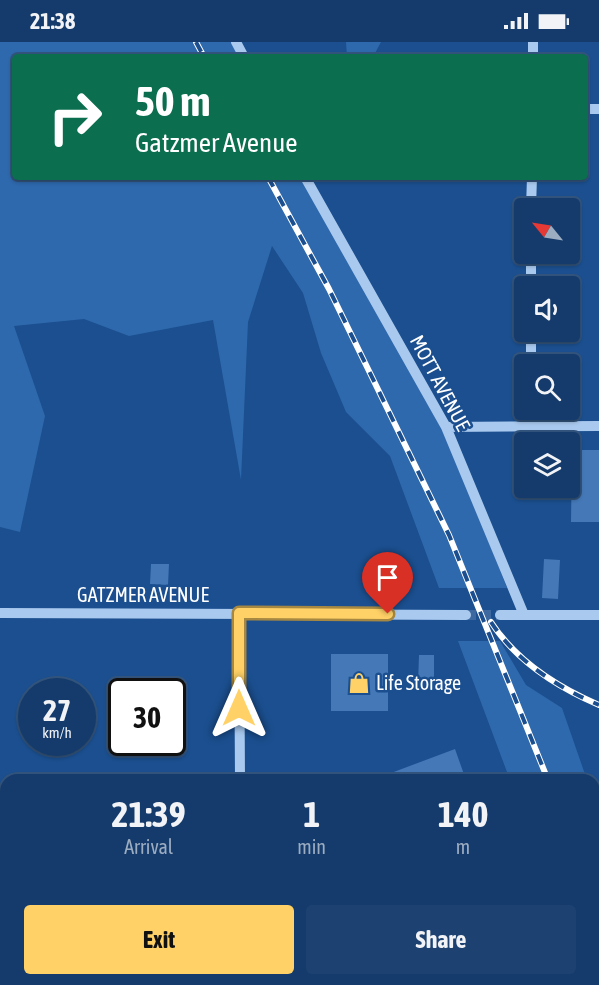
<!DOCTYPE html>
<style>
body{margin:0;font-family:"Asap Condensed",sans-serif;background:#1d4271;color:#f1f3f6;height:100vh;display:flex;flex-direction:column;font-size:22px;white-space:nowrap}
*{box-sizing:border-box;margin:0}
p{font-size:20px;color:#9dadc1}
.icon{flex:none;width:33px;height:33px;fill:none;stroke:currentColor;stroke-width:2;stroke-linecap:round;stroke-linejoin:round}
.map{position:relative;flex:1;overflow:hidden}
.drawer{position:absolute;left:0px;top:732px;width:600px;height:212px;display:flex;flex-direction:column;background:#143b6b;border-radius:18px 18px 0 0;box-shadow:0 2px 4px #0004,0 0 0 2px #33557e}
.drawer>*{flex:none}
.top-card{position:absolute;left:12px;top:12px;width:576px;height:126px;border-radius:6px;box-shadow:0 2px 4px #0004,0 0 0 2px #33557e;background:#0b6e4f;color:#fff;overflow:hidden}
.needle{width:39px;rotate:300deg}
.controls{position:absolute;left:514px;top:156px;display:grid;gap:12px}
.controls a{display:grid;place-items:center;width:66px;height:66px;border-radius:6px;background:#143b6b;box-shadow:0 2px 4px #0004,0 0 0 2px #33557e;font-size:30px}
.speed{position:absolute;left:18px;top:636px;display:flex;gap:12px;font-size:30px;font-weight:700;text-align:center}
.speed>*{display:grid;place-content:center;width:78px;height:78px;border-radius:50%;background:#143b6b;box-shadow:0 2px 4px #0004,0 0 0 2px #33557e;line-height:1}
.speed small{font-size:15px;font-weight:400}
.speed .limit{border:3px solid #111;border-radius:9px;background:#fff;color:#111}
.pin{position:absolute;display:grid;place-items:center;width:51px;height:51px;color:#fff;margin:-62px -26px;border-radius:50% 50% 50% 0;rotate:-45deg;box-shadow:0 0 6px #0007}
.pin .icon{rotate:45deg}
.me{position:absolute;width:66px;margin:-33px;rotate:0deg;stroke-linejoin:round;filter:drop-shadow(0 0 4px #0008)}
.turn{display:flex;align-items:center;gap:21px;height:126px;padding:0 24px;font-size:27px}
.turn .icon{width:78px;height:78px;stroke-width:2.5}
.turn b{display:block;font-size:42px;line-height:51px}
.eta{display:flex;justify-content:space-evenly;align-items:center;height:102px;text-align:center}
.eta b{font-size:36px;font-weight:700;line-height:42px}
.primary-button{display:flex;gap:12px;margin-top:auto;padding:12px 24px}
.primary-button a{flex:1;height:69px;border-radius:6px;background:#ffd166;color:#111;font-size:24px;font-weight:700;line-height:69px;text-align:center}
.primary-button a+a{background:#1d4271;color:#f1f3f6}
.status{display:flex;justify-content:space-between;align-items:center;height:42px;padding:0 30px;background:#143b6b;direction:ltr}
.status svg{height:16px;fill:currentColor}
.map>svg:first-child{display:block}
.green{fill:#2e69ad}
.water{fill:#3c6290;stroke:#9cc4f0;stroke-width:1.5}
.building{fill:#4478b7}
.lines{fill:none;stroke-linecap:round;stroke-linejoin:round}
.minor-tunnel{stroke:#3d69a0;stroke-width:10;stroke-dasharray:10 5;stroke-linecap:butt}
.minor{stroke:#a9c9ee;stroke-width:10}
.rail-casing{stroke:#fff;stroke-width:6}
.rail{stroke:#1b4f8f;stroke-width:4;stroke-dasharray:11;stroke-linecap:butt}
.route-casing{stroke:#a68842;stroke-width:15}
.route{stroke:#ffd166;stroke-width:10}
.labels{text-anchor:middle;stroke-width:5;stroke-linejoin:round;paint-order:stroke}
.street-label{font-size:20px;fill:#fff;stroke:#1b4f8f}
.poi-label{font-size:20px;fill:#fff;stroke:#1b4f8f;text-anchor:start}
</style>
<div class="status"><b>21:38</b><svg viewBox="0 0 49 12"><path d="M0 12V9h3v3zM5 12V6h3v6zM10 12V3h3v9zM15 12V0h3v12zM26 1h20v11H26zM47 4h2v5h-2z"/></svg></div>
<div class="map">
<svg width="599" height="943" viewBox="0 0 599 943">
<rect width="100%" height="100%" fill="#1b4f8f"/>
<!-- green -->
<path class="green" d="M0,0H235L243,15H15V135H308L445,389L507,546H439L390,414L346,370L321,311L303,251L272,204L248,280L241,438L213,278L129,294L84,277L14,284L45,374L20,490L0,485Z
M346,0H381L373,15H347Z
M458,599H500L526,643L562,666L587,738H510Z
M594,759L599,774V943H585L583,938H594Z"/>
<!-- water -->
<path class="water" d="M226,938H368L370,943H230Z"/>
<!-- building -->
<path class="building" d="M572,408H599V480H571Z
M544,517L560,518L558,557L542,556Z
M151,522H169L168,543L150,542Z
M331,612H388V669H331Z
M419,613H434V642H418Z
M455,707L466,738H375V737Z"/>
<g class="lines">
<!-- minor-tunnel -->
<path class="minor-tunnel" d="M466,573H500"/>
<!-- minor -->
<path class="minor" d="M236,0L244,15
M533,15V0
M585,67H599
M305,135L446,385L524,573
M531,166L532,135
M531,244V212
M531,322V290
M530,384V368
M446,385L599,384
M0,571L466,573
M239,571L240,738
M500,573H599"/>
<defs>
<path id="rail" d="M196,0L204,15
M268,135L329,247L449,493L548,738
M491,580C516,619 557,645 599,663
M594,859L599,873"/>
</defs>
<!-- rail casing -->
<use href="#rail" class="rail-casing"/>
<!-- rail -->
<use href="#rail" class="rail"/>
</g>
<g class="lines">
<defs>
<path id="route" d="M239,666V571L388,572"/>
</defs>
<!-- route casing -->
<use href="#route" class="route-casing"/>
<!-- route -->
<use href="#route" class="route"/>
</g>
<!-- icons -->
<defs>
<symbol id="shop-bare" viewBox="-9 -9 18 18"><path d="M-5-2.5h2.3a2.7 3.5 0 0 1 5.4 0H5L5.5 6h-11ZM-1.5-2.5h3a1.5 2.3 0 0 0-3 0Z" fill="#ffd166" stroke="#1b4f8f" stroke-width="2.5" paint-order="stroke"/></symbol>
</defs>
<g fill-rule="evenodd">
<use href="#shop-bare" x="344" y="626" width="30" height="30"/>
</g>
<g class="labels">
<!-- street labels -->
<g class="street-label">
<text transform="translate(440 341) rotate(62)" y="7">MOTT AVENUE</text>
<text x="143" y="560">GATZMER AVENUE</text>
</g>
<!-- poi labels -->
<g class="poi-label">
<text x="376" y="648">Life Storage</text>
</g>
</g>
</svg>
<div class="controls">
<a><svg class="needle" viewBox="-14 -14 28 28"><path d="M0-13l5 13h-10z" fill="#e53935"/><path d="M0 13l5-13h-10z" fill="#9dadc1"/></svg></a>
<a><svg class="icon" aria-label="sound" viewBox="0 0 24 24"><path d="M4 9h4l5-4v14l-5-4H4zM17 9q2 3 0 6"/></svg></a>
<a><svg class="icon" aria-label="search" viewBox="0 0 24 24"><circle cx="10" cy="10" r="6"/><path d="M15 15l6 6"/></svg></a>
<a><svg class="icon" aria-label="layers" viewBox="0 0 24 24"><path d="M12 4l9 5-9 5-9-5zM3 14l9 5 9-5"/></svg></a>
</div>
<div class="speed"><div>27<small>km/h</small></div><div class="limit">30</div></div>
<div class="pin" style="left:388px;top:572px;background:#d93025"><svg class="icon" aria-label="arrive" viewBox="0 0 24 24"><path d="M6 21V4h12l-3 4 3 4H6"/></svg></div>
<svg class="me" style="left:239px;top:666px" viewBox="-20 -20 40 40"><path d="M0-17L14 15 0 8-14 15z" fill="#ffd166" stroke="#fff" stroke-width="4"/></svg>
<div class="top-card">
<div class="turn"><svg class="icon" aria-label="right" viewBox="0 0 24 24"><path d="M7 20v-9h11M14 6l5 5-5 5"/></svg><div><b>50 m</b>Gatzmer Avenue</div></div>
</div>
<section class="drawer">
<div class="eta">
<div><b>21:39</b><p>Arrival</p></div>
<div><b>1</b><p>min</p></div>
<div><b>140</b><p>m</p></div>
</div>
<div class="primary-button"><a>Exit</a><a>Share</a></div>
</section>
</div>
